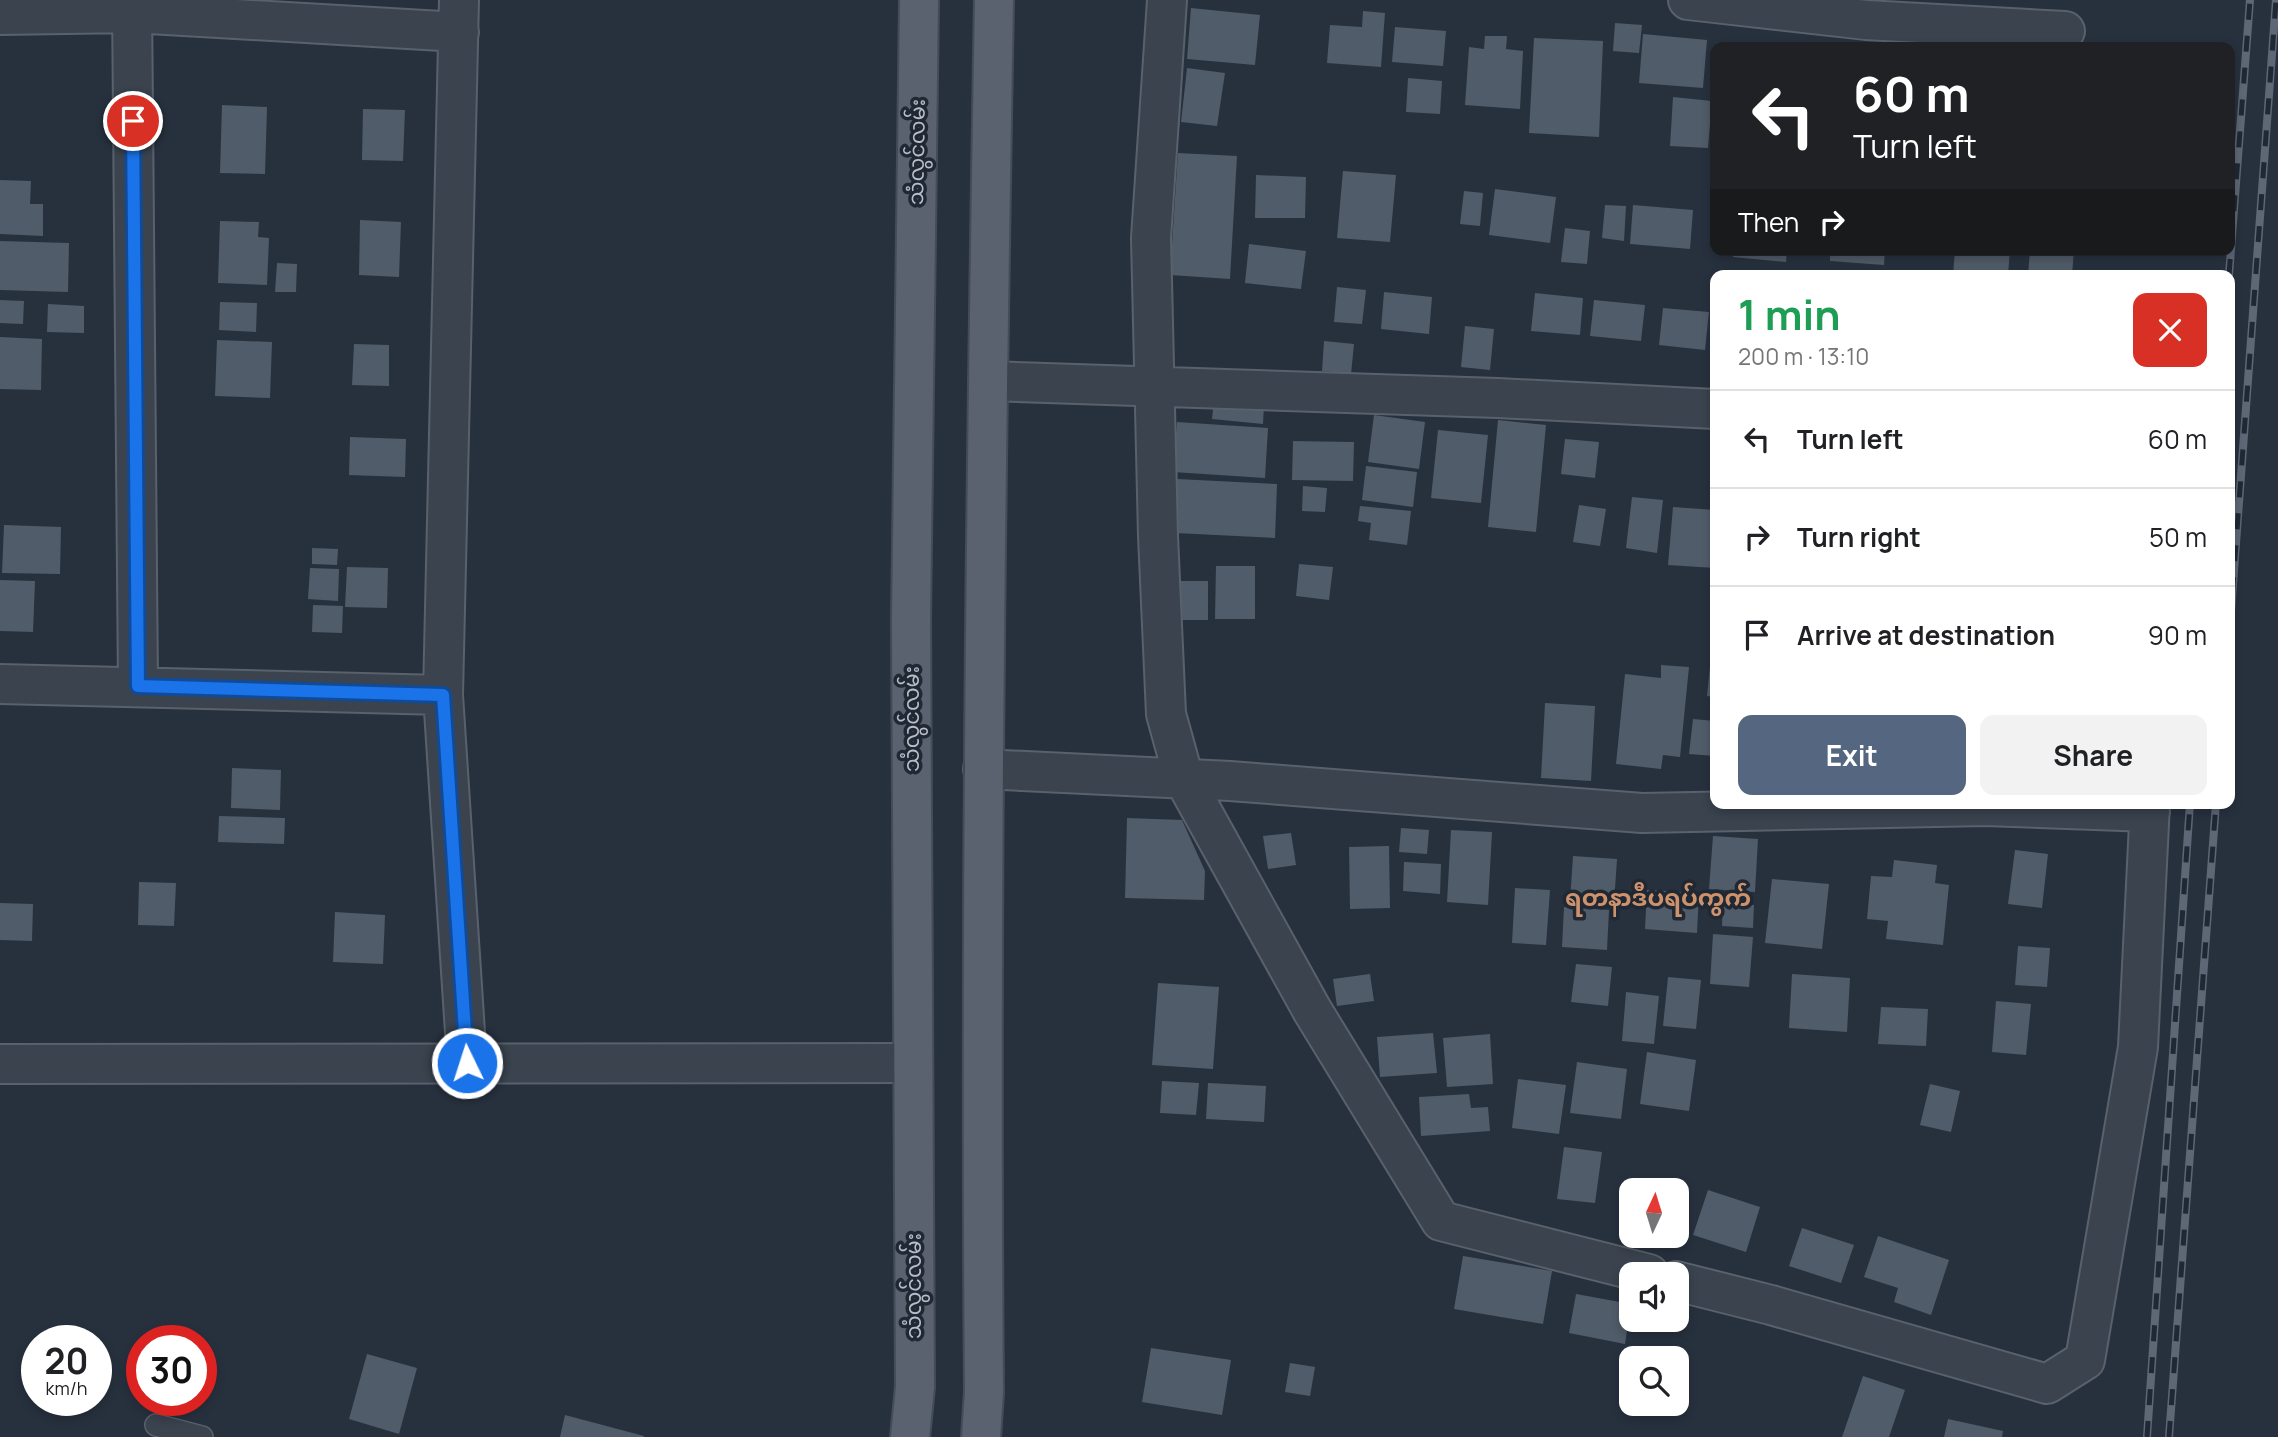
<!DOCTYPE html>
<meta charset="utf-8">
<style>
body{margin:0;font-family:Manrope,"Noto Sans Myanmar",sans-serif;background:#f2f2f2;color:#202124;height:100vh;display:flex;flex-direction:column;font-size:26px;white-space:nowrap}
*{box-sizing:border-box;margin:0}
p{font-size:23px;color:#757577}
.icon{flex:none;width:38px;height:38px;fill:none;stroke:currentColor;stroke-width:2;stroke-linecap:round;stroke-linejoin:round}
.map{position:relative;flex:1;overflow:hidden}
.sheet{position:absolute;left:1710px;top:270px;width:525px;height:539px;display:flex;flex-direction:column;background:#fff;border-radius:14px;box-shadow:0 4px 10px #0003}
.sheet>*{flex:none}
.top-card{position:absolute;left:1710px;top:42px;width:525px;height:214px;border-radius:14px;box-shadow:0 4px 10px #0003;background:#202124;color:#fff;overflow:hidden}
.needle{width:46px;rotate:4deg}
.fabs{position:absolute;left:1619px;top:1178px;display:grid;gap:14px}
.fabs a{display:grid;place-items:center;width:70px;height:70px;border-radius:14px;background:#fff;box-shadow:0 4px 10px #0003;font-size:35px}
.speed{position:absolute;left:21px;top:1325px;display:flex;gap:14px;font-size:35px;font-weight:700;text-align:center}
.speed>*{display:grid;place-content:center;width:91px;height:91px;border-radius:50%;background:#fff;box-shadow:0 4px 10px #0003;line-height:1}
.speed small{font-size:18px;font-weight:400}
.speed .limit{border:10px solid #d22;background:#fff;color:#111}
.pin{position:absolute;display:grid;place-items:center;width:60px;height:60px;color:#fff;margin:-30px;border:4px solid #fff;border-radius:50%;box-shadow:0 2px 7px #0007}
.me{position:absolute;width:77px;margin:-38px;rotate:356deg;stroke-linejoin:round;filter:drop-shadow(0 0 5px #0008)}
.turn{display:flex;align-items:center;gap:24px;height:147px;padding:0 28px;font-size:32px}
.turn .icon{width:91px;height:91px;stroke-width:2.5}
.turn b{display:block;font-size:49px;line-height:60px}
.then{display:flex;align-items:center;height:66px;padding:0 28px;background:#0003;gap:14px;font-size:26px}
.round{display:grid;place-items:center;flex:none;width:74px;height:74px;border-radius:14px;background:#f2f2f2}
.overview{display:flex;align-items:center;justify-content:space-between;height:119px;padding:0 28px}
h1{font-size:42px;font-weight:700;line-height:52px;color:#1e9e55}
.cta{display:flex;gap:14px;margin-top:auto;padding:14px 28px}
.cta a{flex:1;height:80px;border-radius:14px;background:#546680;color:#fff;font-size:28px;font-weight:700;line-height:80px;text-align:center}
.cta a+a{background:#f2f2f2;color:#202124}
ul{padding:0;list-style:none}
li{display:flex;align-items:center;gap:21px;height:98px;padding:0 28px;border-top:2px solid #e0e0e0}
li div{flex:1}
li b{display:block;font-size:26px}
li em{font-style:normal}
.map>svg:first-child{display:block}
.building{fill:#505c69}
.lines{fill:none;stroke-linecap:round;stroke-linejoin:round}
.lane-casing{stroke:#58616c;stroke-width:24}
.street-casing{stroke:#58616c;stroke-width:42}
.primary-casing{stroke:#444c57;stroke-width:42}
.lane{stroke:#3a434e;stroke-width:21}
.street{stroke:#3a434e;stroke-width:38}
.primary{stroke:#59626e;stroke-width:38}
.rail-casing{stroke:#5d6775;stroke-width:8}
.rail{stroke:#1f2833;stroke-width:5;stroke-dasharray:16;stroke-linecap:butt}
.route-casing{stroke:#114b97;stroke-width:18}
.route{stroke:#1a73e8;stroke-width:12}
.labels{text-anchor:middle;stroke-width:7;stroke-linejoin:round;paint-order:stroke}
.street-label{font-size:21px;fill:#b7bec9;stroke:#1f2833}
.quarter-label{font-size:24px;font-weight:bold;fill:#ce936c;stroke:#1f2833}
</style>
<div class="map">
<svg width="2278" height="1437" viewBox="0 0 2278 1437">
<rect width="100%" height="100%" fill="#27313e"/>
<!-- building -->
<path class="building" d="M1191,8L1260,15L1255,65L1187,59Z
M1363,11L1385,13L1381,67L1327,63L1330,25L1362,27Z
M1615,23L1642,25L1639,53L1613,51Z
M1395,27L1446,31L1443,66L1392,62Z
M1643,34L1707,40L1703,88L1639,83Z
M1485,36H1507L1506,49L1523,51L1520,109L1465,105L1469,47L1484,49Z
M1534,38L1603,41L1599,137L1529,133Z
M1187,68L1225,73L1217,126L1181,122Z
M1408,78L1442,81L1440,114L1406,112Z
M1673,97L1712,101L1708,148L1670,146Z
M222,105L267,107L265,174L220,173Z
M363,109L405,110L403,161L362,160Z
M1178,153L1237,156L1230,279L1170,275Z
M1343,171L1396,175L1390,242L1337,238Z
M1256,175L1306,177L1305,218H1255Z
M0,180L31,181L30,204H43V236L0,234Z
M1495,189L1556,197L1550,243L1489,235Z
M1464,191L1483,193L1480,226L1460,224Z
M1605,205L1626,206L1624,241L1602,238Z
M1633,205L1693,210L1690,249L1630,244Z
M360,220L401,222L399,277L359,275Z
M220,221L259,222L258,237L269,238L267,285L218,283Z
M1565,228L1590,231L1587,264L1561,262Z
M0,241L69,243L68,292L0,290Z
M1249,244L1306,251L1301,289L1245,283Z
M1734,250H1787L1786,262L1733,257Z
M1830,250H1885L1884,265L1830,261Z
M1955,250H2010L2008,275H1953Z
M2030,250H2074L2072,275H2028Z
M277,263L297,264L296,292H275Z
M1337,287L1366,290L1362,324L1334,322Z
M1384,292L1432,297L1429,334L1381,329Z
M1535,293L1583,298L1580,335L1531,331Z
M0,300L24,301L23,324L0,323Z
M1594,300L1645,305L1641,341L1590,336Z
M220,302L257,303L256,332L219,330Z
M48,304L84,306V333L47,332Z
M1663,308L1709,312L1705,350L1659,345Z
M1465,326L1494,329L1490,370L1461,367Z
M0,337L42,339L41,390L0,389Z
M217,340L272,342L270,398L215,396Z
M1324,341L1354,344L1351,374L1322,371Z
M354,344L389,345V386L352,385Z
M1214,400L1264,405L1263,424L1212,419Z
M1374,415L1425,422L1419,469L1368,462Z
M1498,420L1546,425L1536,532L1488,527Z
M1177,422L1268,428L1265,478L1173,472Z
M1438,430L1488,435L1481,503L1431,498Z
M350,437L406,439L405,477L349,475Z
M1565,439L1599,442L1595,478L1561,474Z
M1293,441L1354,442L1353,481L1292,480Z
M1366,466L1417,472L1413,507L1362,500Z
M1177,479L1277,484L1275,538L1175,533Z
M1303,486L1327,488L1325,512L1302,511Z
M1632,497L1663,500L1657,553L1626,548Z
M1579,505L1606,509L1600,546L1573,542Z
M1360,506L1411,511L1407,545L1369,540L1371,523L1358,521Z
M1673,507L1715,510V568L1668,565Z
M4,525L61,527L60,574L2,573Z
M312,548L338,549L337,565L312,564Z
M1299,564L1333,567L1329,600L1296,596Z
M1216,566H1255V619H1215Z
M347,567L388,568L387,608L345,607Z
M310,568L339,569L338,601L308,599Z
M0,580L35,581L33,632L0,631Z
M1176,581H1208V620H1176Z
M313,605L343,606L342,633L312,632Z
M1711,656H1715V697L1707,696Z
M1661,665L1689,667L1680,757L1663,755L1661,769L1616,764L1625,674L1661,678Z
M1545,703L1595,706L1591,781L1541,778Z
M1693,719L1715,721V756L1689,754Z
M232,768L281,770L280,810L231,808Z
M219,816L285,818L284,844L218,842Z
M1127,818L1182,820L1205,871L1204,900L1125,898Z
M1401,828L1429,830L1427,854L1399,852Z
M1451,830L1492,832L1488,905L1447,902Z
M1291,833L1296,865L1268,869L1263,836Z
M1713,836L1758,839L1755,892L1709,889Z
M1389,846L1390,908L1350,909L1349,847Z
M2015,850L2048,854L2042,908L2008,904Z
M1573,856L1617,859L1614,904L1570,901Z
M1894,860L1937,865L1935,883L1949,885L1943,945L1886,939L1888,921L1867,919L1871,876L1892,877Z
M1404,862L1441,864L1440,894L1403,891Z
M1772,879L1829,884L1822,949L1765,943Z
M139,882L176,883L174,926L138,925Z
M1515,888L1550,890L1546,945L1512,943Z
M1647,890L1699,893L1697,933L1645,929Z
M0,903L33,904L32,941L0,940Z
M1723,903L1754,905L1753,928L1722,926Z
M1564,907L1609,910L1607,950L1562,947Z
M335,912L385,915L383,964L333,962Z
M1713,934L1753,937L1749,987L1710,984Z
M2018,946L2050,948L2047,987L2015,985Z
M1576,964L1612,967L1608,1006L1571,1002Z
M1370,974L1374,1001L1337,1006L1333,979Z
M1792,974L1850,978L1847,1032L1789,1028Z
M1668,977L1701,980L1696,1029L1663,1026Z
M1158,983L1219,987L1213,1069L1152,1065Z
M1626,992L1659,996L1654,1044L1622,1041Z
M1996,1001L2031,1004L2026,1055L1992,1052Z
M1881,1007L1928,1009L1926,1046L1878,1044Z
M1433,1033L1437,1073L1380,1077L1377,1037Z
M1490,1034L1493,1084L1447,1087L1443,1038Z
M1647,1052L1696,1060L1689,1111L1640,1104Z
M1577,1062L1627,1069L1621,1119L1570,1113Z
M1518,1079L1566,1085L1559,1134L1512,1128Z
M1162,1081L1199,1083L1196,1115L1160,1113Z
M1208,1083L1266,1086L1264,1122L1206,1119Z
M1930,1084L1960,1091L1951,1132L1920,1125Z
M1469,1094L1471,1108L1488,1107L1490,1131L1421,1136L1419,1097Z
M1564,1147L1602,1152L1595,1203L1557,1199Z
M1708,1190L1760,1207L1746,1252L1693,1235Z
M1802,1228L1854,1245L1841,1283L1789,1266Z
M1878,1236L1949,1260L1931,1315L1894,1302L1898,1288L1864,1277Z
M1463,1256L1552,1271L1543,1324L1454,1309Z
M1576,1294L1631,1304L1625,1344L1569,1333Z
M1151,1348L1231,1360L1222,1415L1142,1402Z
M367,1354L417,1368L399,1434L349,1419Z
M1290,1363L1315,1367L1310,1396L1285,1392Z
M1863,1376L1905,1390L1889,1437H1842Z
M565,1415L644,1436V1437H560Z
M1948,1419L2003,1431L2002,1437H1944Z"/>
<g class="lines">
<defs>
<path id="lane" d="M156,1425L202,1437"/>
<path id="street" d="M132,0L138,686
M459,0L443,695L467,1063
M1167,0L1151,238L1158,536L1166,714L1184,779L1312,1010L1441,1221L1649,1274
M1688,0L1866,20L2065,31
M0,15L132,13L459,32
M988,381L1498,398L1715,409
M0,684L443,695
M983,769L1230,781L1642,813L1985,806L2150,812
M0,1064L913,1063
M1676,1281L1771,1305L2047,1384L2085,1360L2138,1047L2150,803"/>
<path id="primary" d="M910,1437L915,1387L911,620L919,0
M981,1437L984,1392C980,928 986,464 994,0"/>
</defs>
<!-- lane casing -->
<use href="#lane" class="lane-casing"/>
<!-- street casing -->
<use href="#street" class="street-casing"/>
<!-- primary casing -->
<use href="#primary" class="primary-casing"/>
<!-- lane -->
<use href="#lane" class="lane"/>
<!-- street -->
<use href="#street" class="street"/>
<!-- primary -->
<use href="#primary" class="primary"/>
<defs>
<path id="rail" d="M2229,275L2250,0
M2230,625L2276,0
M2147,1437L2190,803
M2169,1437L2216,803"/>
</defs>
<!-- rail casing -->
<use href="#rail" class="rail-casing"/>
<!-- rail -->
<use href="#rail" class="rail"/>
</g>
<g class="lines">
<defs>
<path id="route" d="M133,121L138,686L443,695L467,1063"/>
</defs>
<!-- route casing -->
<use href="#route" class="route-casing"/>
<!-- route -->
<use href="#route" class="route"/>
</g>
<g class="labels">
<!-- street labels -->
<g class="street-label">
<text transform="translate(917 152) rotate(-89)" y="7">သံလွင်လမ်း</text>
<text transform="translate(912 719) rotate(-90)" y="7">သံလွင်လမ်း</text>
<text transform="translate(914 1286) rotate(-90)" y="7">သံလွင်လမ်း</text>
</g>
<!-- quarter labels -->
<g class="quarter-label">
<text x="1658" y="906">ရတနာဒီပရပ်ကွက်</text>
</g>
</g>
</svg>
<div class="fabs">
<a><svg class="needle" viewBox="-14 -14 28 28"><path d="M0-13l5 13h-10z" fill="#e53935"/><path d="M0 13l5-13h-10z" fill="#757577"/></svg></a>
<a><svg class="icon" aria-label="sound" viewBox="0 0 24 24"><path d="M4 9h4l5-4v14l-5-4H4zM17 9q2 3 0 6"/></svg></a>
<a><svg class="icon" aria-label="search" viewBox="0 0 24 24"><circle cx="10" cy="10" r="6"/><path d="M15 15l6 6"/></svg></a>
</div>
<div class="speed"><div>20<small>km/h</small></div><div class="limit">30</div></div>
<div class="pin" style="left:133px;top:121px;background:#d93025"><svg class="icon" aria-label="arrive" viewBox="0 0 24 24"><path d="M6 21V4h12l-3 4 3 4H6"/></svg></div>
<svg class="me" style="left:467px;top:1063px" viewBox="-20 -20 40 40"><circle r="17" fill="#1a73e8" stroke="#fff" stroke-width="3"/><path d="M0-11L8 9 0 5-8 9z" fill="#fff"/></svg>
<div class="top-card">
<div class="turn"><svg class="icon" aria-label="left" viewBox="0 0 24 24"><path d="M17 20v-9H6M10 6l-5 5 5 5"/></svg><div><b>60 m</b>Turn left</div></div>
<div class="then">Then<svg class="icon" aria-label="right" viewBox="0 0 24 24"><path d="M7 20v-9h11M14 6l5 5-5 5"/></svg></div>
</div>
<section class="sheet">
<div class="overview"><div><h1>1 min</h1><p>200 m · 13:10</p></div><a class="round" style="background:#d93025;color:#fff"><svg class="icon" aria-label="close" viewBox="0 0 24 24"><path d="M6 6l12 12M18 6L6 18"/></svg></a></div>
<ul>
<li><svg class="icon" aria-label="left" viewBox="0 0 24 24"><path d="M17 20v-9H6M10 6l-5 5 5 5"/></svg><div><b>Turn left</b></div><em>60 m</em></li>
<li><svg class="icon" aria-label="right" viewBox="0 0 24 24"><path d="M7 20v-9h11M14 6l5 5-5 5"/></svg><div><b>Turn right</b></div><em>50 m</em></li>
<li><svg class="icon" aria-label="arrive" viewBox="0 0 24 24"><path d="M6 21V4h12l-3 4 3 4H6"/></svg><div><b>Arrive at destination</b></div><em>90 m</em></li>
</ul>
<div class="cta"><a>Exit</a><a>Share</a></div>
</section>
</div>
